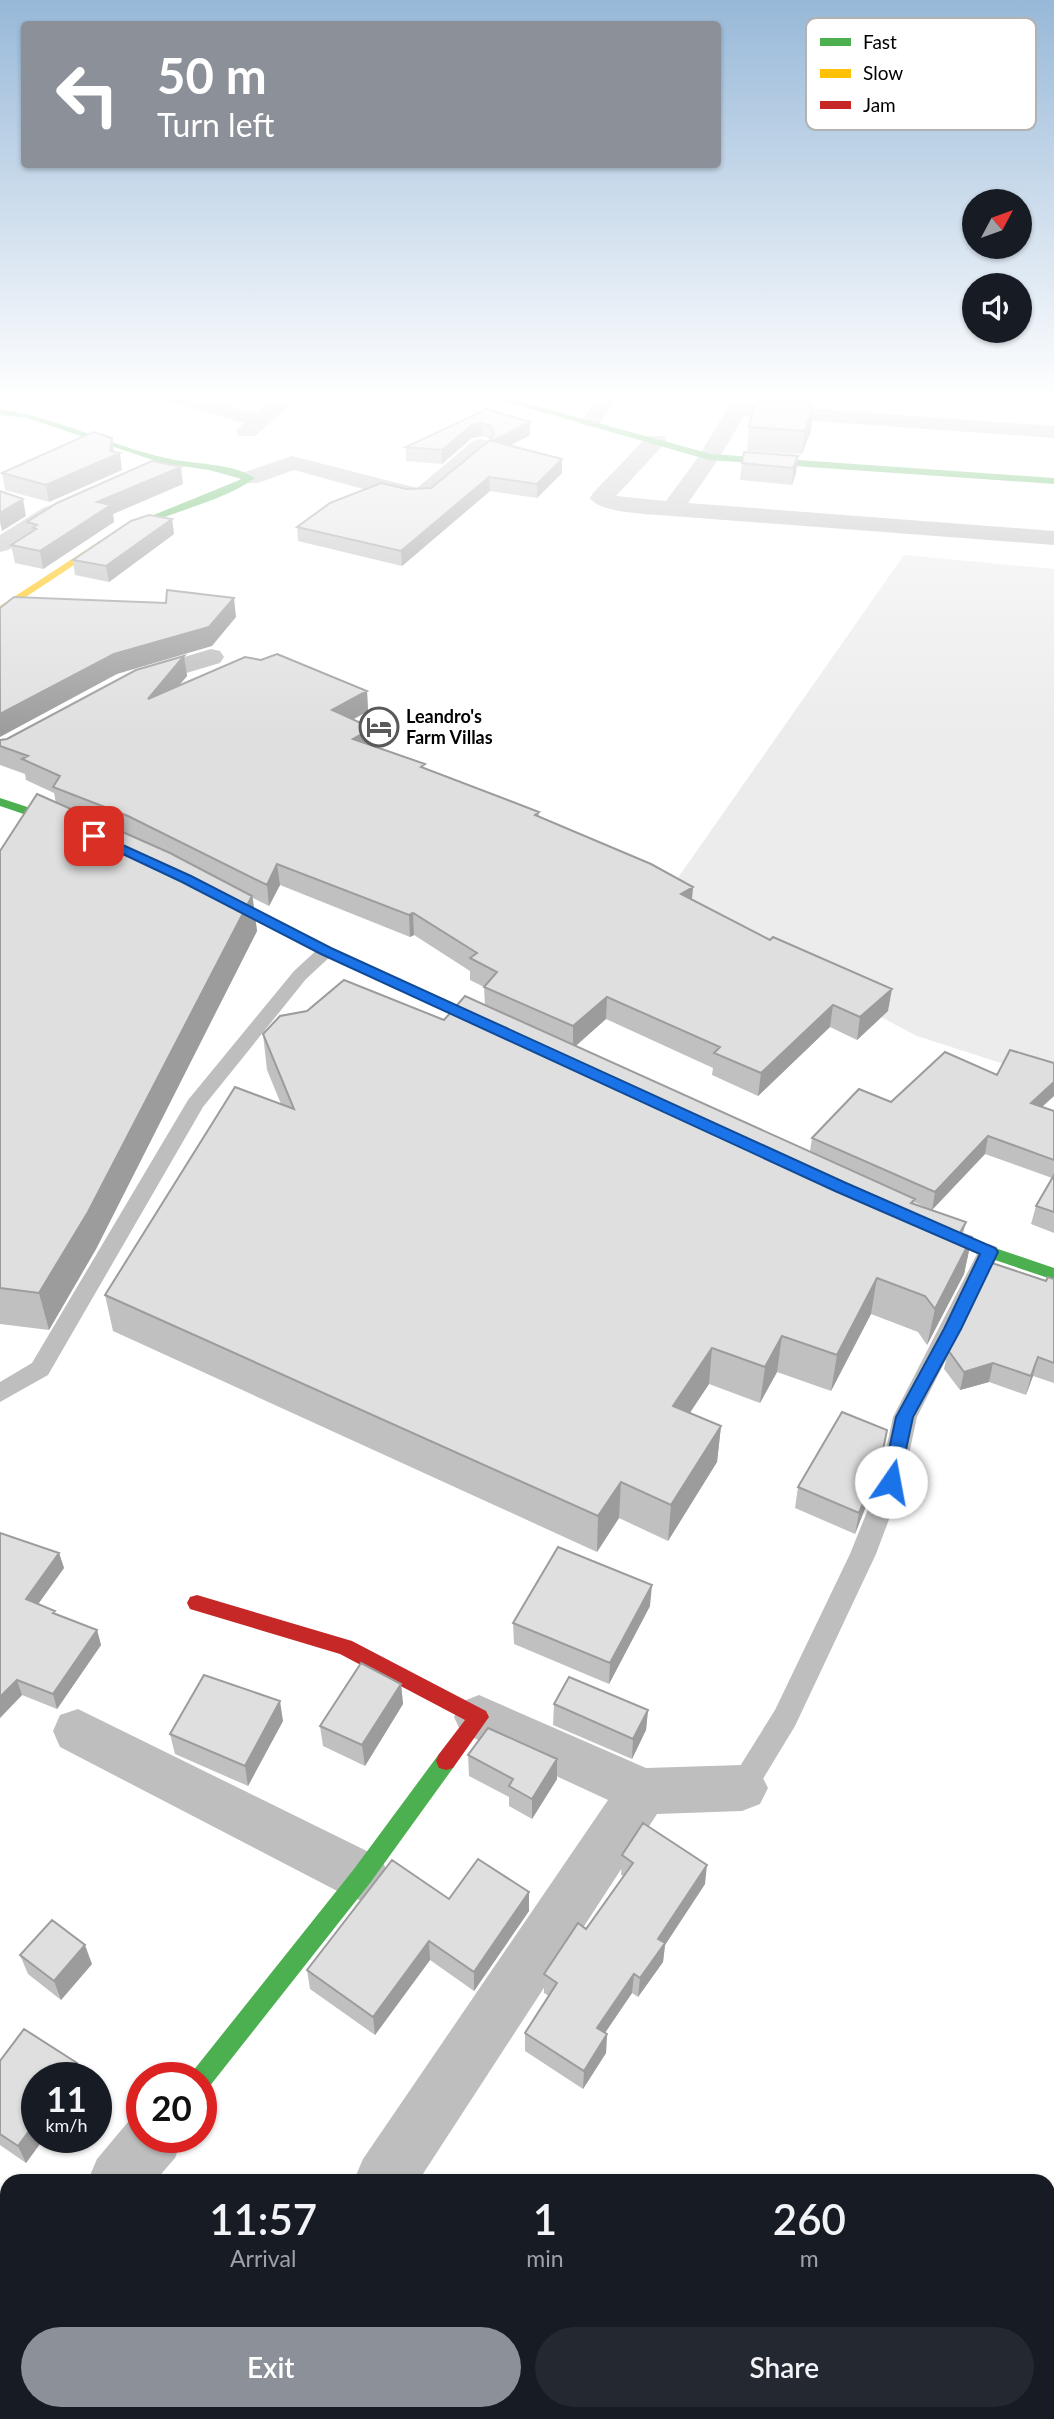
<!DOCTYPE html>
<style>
body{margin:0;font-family:Lato,sans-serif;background:#242831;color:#f1f3f6;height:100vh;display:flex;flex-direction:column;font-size:26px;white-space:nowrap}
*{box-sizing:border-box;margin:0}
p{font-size:23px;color:#9ea1a6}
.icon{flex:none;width:38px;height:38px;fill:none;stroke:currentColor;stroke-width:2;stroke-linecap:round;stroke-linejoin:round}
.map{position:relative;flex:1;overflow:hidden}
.side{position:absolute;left:0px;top:2174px;width:1055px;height:247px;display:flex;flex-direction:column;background:#171b24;border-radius:21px 21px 0 0;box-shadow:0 2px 5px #0004}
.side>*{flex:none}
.top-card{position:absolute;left:21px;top:21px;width:700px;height:147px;border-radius:7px;box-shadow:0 2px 5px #0004;background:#8c9099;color:#fff;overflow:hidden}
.needle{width:46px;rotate:49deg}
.controls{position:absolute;left:962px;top:189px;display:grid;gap:14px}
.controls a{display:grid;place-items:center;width:70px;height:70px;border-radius:50%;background:#171b24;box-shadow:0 2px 5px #0004;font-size:35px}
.speed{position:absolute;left:21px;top:2062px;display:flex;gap:14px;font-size:35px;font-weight:700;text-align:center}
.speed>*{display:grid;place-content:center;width:91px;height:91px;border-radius:50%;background:#171b24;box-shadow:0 2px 5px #0004;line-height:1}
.speed small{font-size:18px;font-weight:400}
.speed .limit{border:10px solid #d22;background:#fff;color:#111}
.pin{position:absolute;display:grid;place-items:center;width:60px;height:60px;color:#fff;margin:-30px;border-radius:14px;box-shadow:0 4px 10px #0006}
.me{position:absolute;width:77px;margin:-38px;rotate:12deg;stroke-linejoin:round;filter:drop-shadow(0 0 5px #0008)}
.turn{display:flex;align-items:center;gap:24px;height:147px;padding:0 21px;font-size:32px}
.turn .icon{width:91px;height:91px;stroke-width:2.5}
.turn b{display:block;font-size:49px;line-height:60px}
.eta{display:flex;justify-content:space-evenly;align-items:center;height:119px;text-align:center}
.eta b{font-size:42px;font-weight:600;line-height:49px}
.action{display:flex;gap:14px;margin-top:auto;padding:14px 21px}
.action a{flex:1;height:80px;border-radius:42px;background:#8c9099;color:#fff;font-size:28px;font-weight:600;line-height:80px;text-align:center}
.action a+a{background:#242831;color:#f1f3f6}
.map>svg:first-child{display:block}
.green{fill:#ececec}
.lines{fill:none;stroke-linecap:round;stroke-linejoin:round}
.lane{fill:#bebebe;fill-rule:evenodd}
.street{fill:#bebebe;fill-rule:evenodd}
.fast{fill:#4caf50;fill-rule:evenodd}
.slow{fill:#ffc107;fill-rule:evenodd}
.jam{fill:#c62828;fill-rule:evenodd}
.wall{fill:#c0c0c0}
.shaded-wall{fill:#9c9c9c}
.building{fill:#dfdfdf;stroke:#9c9c9c;stroke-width:2}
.route{fill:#1a73e8;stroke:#114b97;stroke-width:2}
.labels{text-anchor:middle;stroke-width:7;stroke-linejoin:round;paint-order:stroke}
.far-poi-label{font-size:18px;font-weight:bold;fill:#000;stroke:#fff;text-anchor:start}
.key{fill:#fff;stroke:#b2b2b2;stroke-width:2}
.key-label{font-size:19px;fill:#000}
</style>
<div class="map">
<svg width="1054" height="2419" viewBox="0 0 1054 2419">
<rect width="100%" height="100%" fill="#fff"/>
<!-- green -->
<path class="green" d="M904,555L1054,569V1080L917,1036L661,902Z"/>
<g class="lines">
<!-- lane -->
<path class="lane" d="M326,946L335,951L332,955L306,979L203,1107L48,1375L0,1402V1382L32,1363L188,1100L294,971L320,947Z
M989,1244L997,1247L1000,1252L917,1417L903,1482L876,1554L795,1726L752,1797L742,1801L732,1797L728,1788L732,1779L775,1710L850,1554L879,1482L893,1417L978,1252L981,1247Z"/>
<!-- street -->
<path class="street" d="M163,397H195L256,413L277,397H299L255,436H239L236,431L244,423L166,401Z
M599,397H619L598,426H584L580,422Z
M734,397H754L750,404L1054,426V438L744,416L720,457L688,503L1054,531V545L672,516C653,514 600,514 590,498L593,493L648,436H664L667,441L616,496L666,501L699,456Z
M481,439L489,441L492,446L489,451L430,500L407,501L294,470L258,483H242L239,478L242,473L292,456L417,488L473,441Z
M74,496L82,498L85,503L82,508L59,518L8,550L0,552V535L43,508Z
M211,649L220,651L224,657L220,663L136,688L127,686L123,680L127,674Z
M479,1695L646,1768L742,1765L760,1772L768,1788L760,1804L742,1811L657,1814L419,2180H354L363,2159L608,1800L461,1732L454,1717L461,1702Z
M78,1709L381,1858L389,1876L381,1894L362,1901L343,1894L60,1747L53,1731L60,1715Z
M142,2113V2137H183L175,2158L156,2180H88L97,2159L133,2116Z
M7,2287V2358L0,2361V2289Z
M196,2413H262L260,2419H193Z"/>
<!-- fast -->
<path class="fast" d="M490,397H503L711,454L1054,478V484L709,460Z
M0,409C58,418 109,445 166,458C194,465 230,462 255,478C226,500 171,512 137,528C126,534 110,547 98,546V542L134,523L242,479L209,470L162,463L27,418L0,415Z
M0,798L79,824L81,827L75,831L71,830L0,806Z
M209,886L331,948L508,1031L506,1034H496L321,954L204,893V887Z
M922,1218L995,1248L1054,1268V1280L983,1256L916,1227L914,1223Z
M446,1752L453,1754L456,1761L453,1768L370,1883L209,2087L201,2091V2077H190L193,2071L354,1869L439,1754Z"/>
<!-- slow -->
<path class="slow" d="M98,542L106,544L0,614V606Z"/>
<!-- jam -->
<path class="jam" d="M197,1595L352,1641L486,1711L489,1717L453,1768L446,1770L439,1768L436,1761L439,1754L465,1720L340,1654L190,1609L187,1603L190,1597Z"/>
</g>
<!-- wall -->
<path class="wall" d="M809,408H813L811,431L802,454L747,451L749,427Z
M487,409L530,435L510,446L562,459V473L537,498L490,491L402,566L298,541L297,527L406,489L431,488L490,439L482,436L472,438L442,464L406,461V447Z
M112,438L114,452L122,470L49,502L5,490L2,473Z
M798,456L796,473L792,485L740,480L742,463Z
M183,484L113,514L114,522L43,569L15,563L11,545L29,534L27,522Z
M172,519L174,534L109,582L75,575L73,560Z
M184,656L187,676L179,685L367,691L368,711L353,719L373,746L425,768L539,812V817L693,887L692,899L888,1011L857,1040L830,1027L758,1096L712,1075L713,1068L606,1019L576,1046L810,1151L812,1138L891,1102L997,1075L1054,1096L1042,1107L1054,1111V1233L1031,1224L1036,1206L1052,1178L985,1154L932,1210L914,1202V1204L966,1222L963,1234L972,1237L964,1274L927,1345L918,1332L871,1314L831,1391L777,1372L760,1403L709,1384L690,1413L721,1426L717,1462L668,1541L619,1518L597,1552L113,1331L105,1295L281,1104L267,1070L263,1034L444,1020L485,1005L484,987L470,980V971L414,935L410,937L280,885L269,906L253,898L257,931L96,1249L49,1330L0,1324V851L56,803L54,793L26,780L25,774L0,765V746L7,739Z
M1054,1279V1383L1033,1376L1026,1395L989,1382L960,1390L944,1369L948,1350L1046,1281Z
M876,1481L855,1534L795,1508L798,1487Z
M0,1533L59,1553L64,1568L38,1604L56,1615L97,1630L101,1645L57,1709L22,1695L0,1718Z
M650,1606L609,1684L514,1644L513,1623Z
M401,1684L403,1704L365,1766L323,1746L320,1726Z
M554,1704L648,1710L646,1730L632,1759L553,1725Z
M283,1721L248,1786L175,1754L170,1734Z
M468,1755L557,1759V1779L532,1819L509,1806V1797L469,1776Z
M622,1855L705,1884L665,1945L663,1962L638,1997L632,1993L605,2033L607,2034L606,2053L583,2089L525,2051V2033L549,1996L544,1993V1974L586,1929L624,1876L621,1875Z
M529,1892V1911L474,1991L430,1960L375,2035L310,1989L307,1970L449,1899Z
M20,1955L92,1964L61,2000L28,1974Z
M0,2061L77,2063L83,2077H37V2137H45L26,2163L0,2145Z"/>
<!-- shaded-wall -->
<path class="shaded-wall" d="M813,408L811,431L802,454L805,431Z
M530,422V435L492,455V441Z
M481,423L482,436L472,438L442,464V450L472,425Z
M112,438L114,455L120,453L122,470L49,502L46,485L110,451Z
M798,456L796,473L792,485L793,468Z
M562,459V473L537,498V484Z
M181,467L183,484L113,514L114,522L43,569L40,551L97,502Z
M489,477L490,491L402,566L401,551Z
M23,499L26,516L2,531L0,522V513Z
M172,519L174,534L109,582L106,566Z
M234,598L236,617L212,646L117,674L0,737V714L114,654Z
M184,656L187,676L151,719L148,699Z
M367,691L368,711L333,731L332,710Z
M372,728L374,748L353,739Z
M277,864L280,885L269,906L267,885Z
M693,887L691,908L681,894Z
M252,896L257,931L96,1249L49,1330L39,1293Z
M413,913L414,935L410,937L409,915Z
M892,989L888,1011L857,1040L860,1017Z
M607,997L606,1019L573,1048V1026Z
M833,1005L830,1027L758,1096L761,1073Z
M1054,1082V1096L1027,1120L1031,1103Z
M988,1136L985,1154L932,1210L935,1192Z
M972,1237L964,1274L927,1345L935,1309Z
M877,1278L871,1314L831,1391L837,1355Z
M782,1336L777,1372L760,1403L765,1367Z
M712,1348L709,1384L670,1442L673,1406Z
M1038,1357L1033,1376L1026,1395L1031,1376Z
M993,1363L989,1382L960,1390L964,1372Z
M721,1426L717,1462L668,1541L671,1505Z
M887,1430L876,1481L855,1534L859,1513Z
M621,1482L619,1518L597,1552L598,1516Z
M59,1553L64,1568L31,1614L26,1599Z
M652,1585L650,1606L609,1684L610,1663Z
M97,1630L101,1645L57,1709L53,1694Z
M17,1680L22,1695L0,1718V1697Z
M401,1684L403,1704L365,1766L362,1745Z
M280,1701L283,1721L248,1786L245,1766Z
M648,1710L646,1730L632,1759L633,1739Z
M557,1759V1779L532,1819V1799Z
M707,1865L705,1884L665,1945L663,1962L638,1997L640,1978L658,1939Z
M529,1892V1911L474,1991V1972Z
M429,1941L430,1960L375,2035L373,2017Z
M85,1945L92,1964L61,2000L54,1981Z
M634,1974L632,1993L596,2046L597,2028Z
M607,2034L606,2053L583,2089L584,2071Z
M77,2063L83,2077H67Z
M37,2120V2137H45L26,2163L18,2146Z"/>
<!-- building -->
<path class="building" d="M756,397L809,400L808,408H813L805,431L749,427Z
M487,409L530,422L492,441L562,459L537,484L489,477L401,551L297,527L330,503L381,483L406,489L431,488L491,439L494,434L491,426L481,423L472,425L442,450L406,447Z
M93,432L112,438L110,451L120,453L46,485L2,473Z
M744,452L798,456L793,468L742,463Z
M152,461L181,467L97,502L111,505L40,551L11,545L36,529L33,528L37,525L27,522L57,503Z
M0,491L23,499L0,513Z
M149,515L172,519L106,566L73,560L131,521Z
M167,590L234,598L209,627L114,654L0,714V608L14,597L166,603Z
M277,654L367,691L332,710L372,728L353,739L425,764L421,767L539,812L535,815L651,864L693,887L681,894L770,940L773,937L892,989L860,1017L833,1005L761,1073L714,1053L720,1047L607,997L573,1026L484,987L497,972L470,958L477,953L413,913L409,915L277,864L267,885L128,816L53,787L60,776L22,759L28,756L0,746V740L7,739L136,670L184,656L148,699L245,657L261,660Z
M37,794L170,853L252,896L88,1212L39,1293L0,1288V851Z
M344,980L444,1020L465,996L915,1199L911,1203L966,1222L960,1233L972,1237L935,1309L925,1296L877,1278L837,1355L782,1336L765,1367L712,1348L673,1406L721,1426L671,1505L621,1482L598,1516L105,1295L235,1087L294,1109L263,1034L280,1016L307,1011Z
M1010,1050L1054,1063V1082L1031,1103L1054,1111V1160L988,1136L935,1192L812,1138L859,1089L891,1102L945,1052L997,1075Z
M1054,1175V1212L1036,1206Z
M992,1263L1046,1281L1048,1277L1054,1279V1363L1038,1357L1031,1376L993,1363L964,1372L948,1350Z
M842,1412L887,1430L881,1460L859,1513L798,1487Z
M0,1533L59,1553L26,1599L55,1611L53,1613L97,1630L53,1694L17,1680L0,1697Z
M558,1547L652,1585L610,1663L513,1623Z
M361,1663L401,1684L362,1745L320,1726Z
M204,1675L280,1701L245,1766L170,1734Z
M569,1677L648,1710L633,1739L554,1704Z
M488,1728L557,1759L532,1799L509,1786L513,1779L468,1755Z
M643,1823L707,1865L658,1939L665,1943L640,1978L634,1974L597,2028L607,2034L584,2071L525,2033L557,1983L544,1974L578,1923L586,1929L633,1863L622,1855Z
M478,1859L529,1892L474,1972L429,1941L373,2017L307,1970L392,1860L449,1899Z
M52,1920L85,1945L54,1981L20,1955Z
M24,2029L77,2063L67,2077H37V2120L18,2146L0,2134V2061Z
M100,2413H128L135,2419H96Z
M276,2413H380L387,2419H272Z"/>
<!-- sky -->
<linearGradient id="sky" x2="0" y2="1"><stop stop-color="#97b8d8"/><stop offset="0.54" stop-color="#fff"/><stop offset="1" stop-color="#fff" stop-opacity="0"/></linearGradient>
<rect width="1054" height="735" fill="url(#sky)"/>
<!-- route -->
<path class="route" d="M94,832L191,876L331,948L846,1183L995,1248L998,1252L961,1329L913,1417L898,1487L891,1489L885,1487L882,1482L896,1417L944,1329L980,1254L835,1191L321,954L182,882L89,838V833Z"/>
<!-- icons -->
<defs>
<symbol id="hotel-ring" viewBox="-11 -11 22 22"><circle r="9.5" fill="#fff" stroke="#595959" stroke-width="1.5"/><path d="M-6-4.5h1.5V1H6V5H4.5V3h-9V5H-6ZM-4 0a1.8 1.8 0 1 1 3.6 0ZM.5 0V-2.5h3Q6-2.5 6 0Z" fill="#595959"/></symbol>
</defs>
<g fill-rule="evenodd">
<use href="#hotel-ring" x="357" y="705" width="44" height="44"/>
</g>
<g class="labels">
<!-- far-poi labels -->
<g class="far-poi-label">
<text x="406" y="723">Leandro's<tspan x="406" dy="21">Farm Villas</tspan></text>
</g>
</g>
<!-- legend -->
<rect x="806" y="18" width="230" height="112" rx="10" class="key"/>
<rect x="820" y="38" width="31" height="8" fill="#4caf50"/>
<rect x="820" y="69" width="31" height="9" fill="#ffc107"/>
<rect x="820" y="101" width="31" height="8" fill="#c62828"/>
<g class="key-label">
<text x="863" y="49">Fast</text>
<text x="863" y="80">Slow</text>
<text x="863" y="112">Jam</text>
</g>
</svg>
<div class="controls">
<a><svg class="needle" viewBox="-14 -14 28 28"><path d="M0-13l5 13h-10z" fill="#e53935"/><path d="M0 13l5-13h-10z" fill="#9ea1a6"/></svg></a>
<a><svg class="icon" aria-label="sound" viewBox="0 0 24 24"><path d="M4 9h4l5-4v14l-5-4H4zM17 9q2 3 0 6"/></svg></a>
</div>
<div class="speed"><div>11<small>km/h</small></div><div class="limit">20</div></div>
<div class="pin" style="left:94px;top:836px;background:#d93025"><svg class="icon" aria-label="arrive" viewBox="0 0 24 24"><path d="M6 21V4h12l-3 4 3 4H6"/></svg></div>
<svg class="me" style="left:891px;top:1482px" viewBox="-20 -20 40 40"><circle r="19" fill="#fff"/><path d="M0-13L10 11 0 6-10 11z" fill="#1a73e8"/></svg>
<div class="top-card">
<div class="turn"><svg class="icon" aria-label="left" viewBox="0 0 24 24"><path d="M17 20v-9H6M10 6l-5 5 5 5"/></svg><div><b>50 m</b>Turn left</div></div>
</div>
<section class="side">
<div class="eta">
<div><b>11:57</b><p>Arrival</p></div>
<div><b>1</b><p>min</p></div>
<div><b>260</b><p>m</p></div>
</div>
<div class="action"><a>Exit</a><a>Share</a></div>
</section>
</div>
